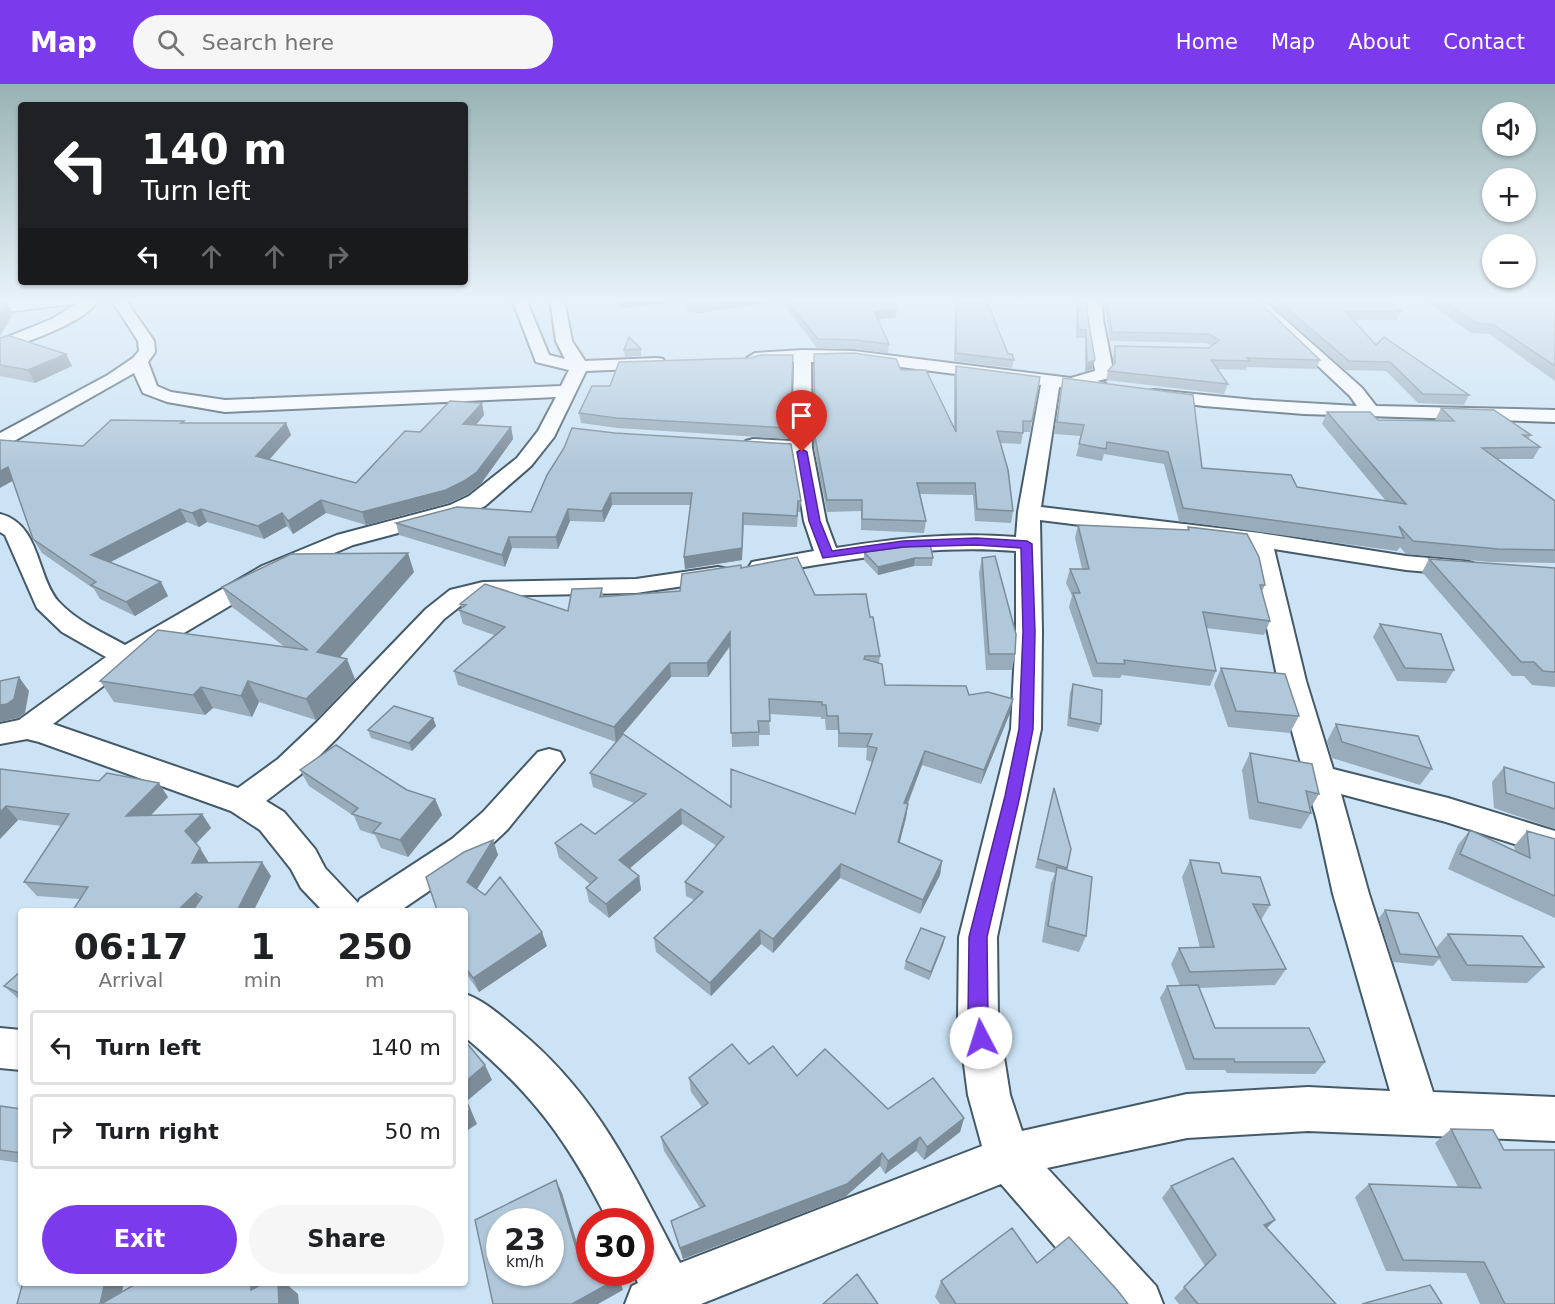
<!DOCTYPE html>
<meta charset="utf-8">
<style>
body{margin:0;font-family:"DejaVu Sans",sans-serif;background:#f6f6f6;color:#202124;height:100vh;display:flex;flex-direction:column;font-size:22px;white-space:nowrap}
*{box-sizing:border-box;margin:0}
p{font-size:20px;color:#757577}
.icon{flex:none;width:33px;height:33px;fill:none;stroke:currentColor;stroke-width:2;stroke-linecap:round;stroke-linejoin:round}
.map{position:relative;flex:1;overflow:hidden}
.drawer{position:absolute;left:18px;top:824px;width:450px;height:378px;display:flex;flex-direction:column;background:#fff;border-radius:6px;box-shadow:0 2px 4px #0004}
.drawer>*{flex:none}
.top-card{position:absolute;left:18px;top:18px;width:450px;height:183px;border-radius:6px;box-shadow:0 2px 4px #0004;background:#202124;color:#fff;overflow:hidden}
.tools{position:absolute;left:1482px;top:18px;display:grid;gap:12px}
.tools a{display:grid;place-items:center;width:54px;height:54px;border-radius:50%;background:#fff;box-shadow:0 2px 4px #0004;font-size:30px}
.speed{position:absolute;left:486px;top:1124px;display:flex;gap:12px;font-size:30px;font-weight:700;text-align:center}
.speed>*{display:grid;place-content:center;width:78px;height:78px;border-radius:50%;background:#fff;box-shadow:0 2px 4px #0004;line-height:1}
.speed small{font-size:15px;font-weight:400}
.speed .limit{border:9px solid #d22;background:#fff;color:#111}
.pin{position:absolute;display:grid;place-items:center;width:51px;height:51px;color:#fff;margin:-62px -26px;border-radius:50% 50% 50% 0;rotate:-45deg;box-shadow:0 0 6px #0007}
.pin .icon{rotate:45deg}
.me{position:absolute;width:66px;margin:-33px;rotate:355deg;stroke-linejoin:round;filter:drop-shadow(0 0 4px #0008)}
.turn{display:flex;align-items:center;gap:21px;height:126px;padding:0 24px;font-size:27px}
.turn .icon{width:78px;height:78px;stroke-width:2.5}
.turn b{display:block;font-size:42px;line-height:51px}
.lanes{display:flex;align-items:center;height:57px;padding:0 24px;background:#0003;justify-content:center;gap:30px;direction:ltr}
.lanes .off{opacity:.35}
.eta{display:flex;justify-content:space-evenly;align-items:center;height:102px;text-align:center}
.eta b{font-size:36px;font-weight:700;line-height:42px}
.button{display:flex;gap:12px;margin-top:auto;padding:12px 24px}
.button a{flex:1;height:69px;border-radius:36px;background:#7c3aed;color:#fff;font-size:24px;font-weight:700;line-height:69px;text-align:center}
.button a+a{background:#f6f6f6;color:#202124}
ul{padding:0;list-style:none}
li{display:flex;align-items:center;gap:18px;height:75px;margin:0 12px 9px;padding:0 12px;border:3px solid #e0e0e0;border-radius:6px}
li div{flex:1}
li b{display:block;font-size:22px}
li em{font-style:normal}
header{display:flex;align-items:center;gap:36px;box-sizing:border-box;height:84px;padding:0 30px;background:#7c3aed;color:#fff}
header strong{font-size:28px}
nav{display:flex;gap:33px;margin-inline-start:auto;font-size:21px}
.search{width:420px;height:54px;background:#f6f6f6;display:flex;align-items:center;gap:15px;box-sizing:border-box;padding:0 21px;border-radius:33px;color:#757577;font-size:22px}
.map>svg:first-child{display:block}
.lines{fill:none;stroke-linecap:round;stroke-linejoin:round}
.minor-casing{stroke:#455a69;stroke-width:4}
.tertiary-casing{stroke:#455a69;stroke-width:3}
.minor{fill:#fff;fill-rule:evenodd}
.tertiary{fill:#fff;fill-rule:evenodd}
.wall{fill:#98acbb}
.shaded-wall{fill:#7c8c99}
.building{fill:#b1c8da;stroke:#7c8c99;stroke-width:1.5;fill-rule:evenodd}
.route{fill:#7c3aed;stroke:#51269a;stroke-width:1.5}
</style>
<header>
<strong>Map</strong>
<div class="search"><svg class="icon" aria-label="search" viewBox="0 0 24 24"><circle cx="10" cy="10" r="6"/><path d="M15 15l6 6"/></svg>Search here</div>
<nav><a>Home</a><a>Map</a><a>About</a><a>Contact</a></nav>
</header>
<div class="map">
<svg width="1555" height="1220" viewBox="0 0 1555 1220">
<rect width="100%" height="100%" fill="#cbe3f5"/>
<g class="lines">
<defs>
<path id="minor" d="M84,215H98C90,237 23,260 0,266V256L52,235Z
M111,215H125L154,257L155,268L148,278L157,302L171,308L225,316L561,302L569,286L536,278L512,215H526L549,271L565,275L556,257L550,215H564L572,257L585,277L657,274L663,275L665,279L663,283L657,284L586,287L554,353L531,382L485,422L466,431L353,461L280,492L135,578L53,640L238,704L278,675L316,639L426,525L450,506L483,498L636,495L718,483L727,485L730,490L727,495L718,497L636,509L483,512L468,516L444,535L338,653L300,691L266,717L284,728L315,765L325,784L358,819L360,815L452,755L483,728L538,668L549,665L560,668L564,676L507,746L476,775L401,826H322L301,804L291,785L260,746L231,727L39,658L27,655L0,660V640L19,636L106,573L62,548L37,524L5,451L0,448V430C40,440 36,490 58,517C76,537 102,548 125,561L262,482L337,451L450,421L469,412L517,374L538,347L556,313L225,328L167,318L143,309L134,289L7,361L0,363V349L108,291L133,274L139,267L138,257Z
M1088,215H1102L1103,236L1112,281L1109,294L1097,297L1105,299L1108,303L1105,307L1099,308L1059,303L1041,423L1260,449L1406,472L1464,477L1473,479L1476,484L1473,489L1464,491L1406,486L1274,465L1306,597L1333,685L1448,714L1555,747V773L1446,738L1341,710L1369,810L1433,1008L1555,1013V1057L1308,1047L1187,1054L1047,1084L1156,1202L1163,1220H1105L1001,1100L701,1220H625L632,1202L638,1199L633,1188H640V1137H608C568,1057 533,1010 465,953V910C485,917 501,932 517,945C598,1011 633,1090 680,1179L982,1062L968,1011L958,935L959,853L1011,645L1016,548V467C926,460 849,476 761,490L752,488L749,483L752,478L814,467L804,437L793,369L746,365L743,361L746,357L753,355L792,357L794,278L755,279L747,274L755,269L803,266L854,267L1071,294L1095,287L1087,236ZM854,277L1041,301L1018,428L1016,453C953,448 897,454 836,464L826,437L812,364L811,278ZM1040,436L1250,462L1278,597L1317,737L1333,810L1390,1007L1308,1003L1187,1010L1022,1047L1010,1011L998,935L997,853L1041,645L1042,548Z
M1247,215H1262L1362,304L1376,322L1555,326V338L1304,330L1204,322L1148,315L1145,311L1148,307L1154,306L1254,316L1357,322L1350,312Z
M0,944L21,946V986L0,984Z"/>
<path id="tertiary" d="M33,215H80L78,219L72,220L0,229V219Z"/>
</defs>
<!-- minor casing -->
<use href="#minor" class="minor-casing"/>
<!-- tertiary casing -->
<use href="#tertiary" class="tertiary-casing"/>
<!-- minor -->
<use href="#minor" class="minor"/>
<!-- tertiary -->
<use href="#tertiary" class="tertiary"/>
</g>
<!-- wall -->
<path class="wall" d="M613,215H892L896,233L878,235L889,260L888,269L854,265L817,264L781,217L698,229L690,228L680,218L620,224Z
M955,215H986L1008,270L1014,276L1012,284L954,277Z
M1076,215H1087V228L1092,285L1085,288V254H1076Z
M1104,215H1256L1320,276L1316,285L1247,283L1246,286L1217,285L1228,300L1224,310L1106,296L1108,287L1113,281V271L1115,262L1209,264L1212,262L1206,259L1110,257Z
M1264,215H1387L1401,227L1397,236H1353L1376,261L1469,311L1464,321L1418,319L1386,287L1345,286Z
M1424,215H1555V297L1489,250L1471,249Z
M0,254L66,270L72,282L35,299L0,292Z
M641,265V272L625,273L624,266Z
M793,271L790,355L617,344L581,339L579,329L610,302L750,274Z
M813,280L901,286L954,345V292L956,282L1040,293L1030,348H1023L1021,360L1000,359L1013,427L1011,439L975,437L973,411L920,410L926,437L924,449L861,446V427L827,428L814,364Z
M1063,294L1202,384L1297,403L1386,417L1322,340L1327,328L1378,336L1435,337V336L1441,324L1531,351L1528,355L1540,363L1533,375H1498L1555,417V479L1490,478L1406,470L1400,463L1397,467L1179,437L1164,380L1104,370L1102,377L1076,372L1081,352L1054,350Z
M482,319L484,331L476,341L511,343L513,355L480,401L468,410L449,419L366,441L326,429L293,450L287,442L264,455L207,438L199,443L187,438L111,478L161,498L168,512L135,532L100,515L94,505L42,469L33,455L13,397L0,356L83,362L184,337L185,339H286L291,351L269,375L356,399L420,348Z
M547,391L801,417L800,428H798L797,443L744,441L742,476L685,485L684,473L691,421H612L604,438L570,437L558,465L512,464L505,483L399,451L396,439L531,428Z
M1078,441L1187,446L1188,443L1265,501L1262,507L1270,537L1264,551L1206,544L1216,587L1210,602L1122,591L1120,594L1093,593L1069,523L1072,512L1066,499L1070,485H1082L1075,454Z
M864,468L933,474L932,482H914L878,491L864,476Z
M982,474L1015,570L1012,586H986L979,489Z
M1429,475L1555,484V603L1532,601L1524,592H1512L1422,488Z
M741,484L870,533L880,572L879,579L885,601L969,611L1010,629L981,700L922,681L908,720L906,734L899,759L942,777L940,791L920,830L840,794L773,869L761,860L711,912L656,868L654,854L694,816L686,812L685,798L717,762L682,740L629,784L639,792L641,806L609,834L589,818L586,804L590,800L559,774L555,759L595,750L634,719L593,703L590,689L731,723L855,730L872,678L866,676L867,664L838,663V646H826L825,635H821V633L769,630L770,651H759V662L732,663L730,562L708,593H671L616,658L458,601L454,587L494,551L463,540L459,526L462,524L460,520L568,527L602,504L603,512L680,507Z
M414,488L340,573L355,595L316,636L259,618L252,633L213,624L205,631L114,618L100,597L285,563L232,523L222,503Z
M1380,540L1454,586L1446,599L1397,597L1373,553Z
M1221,584L1299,632L1290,649L1228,643L1214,601Z
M1073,600L1101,640L1098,648L1067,642L1070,609Z
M433,634L436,642L412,667L371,654L368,646Z
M1336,640L1432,685L1420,701L1332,674L1327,657Z
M1250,669L1319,710L1310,725L1311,729L1301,745L1249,735L1242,686Z
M1504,683L1555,699V745L1494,724L1492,698Z
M0,685L168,713L151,731L202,730L211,744L196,760L209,779L271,792L254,825L80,815L37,812L24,798L61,742L18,736L0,755Z
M300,686L407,706L435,715L442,731L408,773L381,764L375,751L360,746L354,732L309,702Z
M1054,704L1071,765L1067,785L1086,852L1079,868L1042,858L1051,799L1055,789L1035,784Z
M1470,746L1515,767L1514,762L1527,747L1555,755V834L1448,785L1458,761Z
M493,756L498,771L477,805L547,862L479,908L465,888V826Z
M1190,776L1222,789L1270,821L1261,836L1286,885L1275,901L1199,904L1215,944L1325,978L1315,990L1227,989L1225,986H1186L1160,914L1167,902H1180L1171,880L1179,864H1200L1182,793Z
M1385,826L1436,864L1448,850L1544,883L1527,899L1452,897L1439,875L1433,882L1393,878L1379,834Z
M945,853L943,861L929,896L904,885L906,877Z
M21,887V917L4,902Z
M749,980L797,992L888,1025L964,1034L960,1048L924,1076L916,1067L885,1090L880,1082L845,1113L683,1175L674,1148L671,1137L700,1124L664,1067L661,1053L702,1023L691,1008L689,994Z
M0,1022L21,1025V1079L0,1076Z
M1451,1045L1504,1066L1555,1220H1480L1466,1189L1386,1187L1355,1113L1369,1100L1458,1103L1435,1059Z
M1171,1102L1275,1136L1267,1144L1336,1220H1179L1174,1214L1205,1182L1162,1114Z
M1037,1179L1128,1220H940L935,1213L941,1197Z"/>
<!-- shaded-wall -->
<path class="shaded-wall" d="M0,215H25L0,217Z
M619,215H680V218L620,224Z
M738,215H781V217L698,229L697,221Z
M7,219L13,230L0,252V229Z
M897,225L896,233L874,236V227Z
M66,270L72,282L35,299L28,286Z
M1095,276L1092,285L1085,288L1087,279Z
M482,319L484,331L466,353L463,340Z
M286,339L291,351L261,385L256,372Z
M511,343L513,355L480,401L468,410L449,419L366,441L362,428Z
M8,383L16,395L0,404V387Z
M611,409L612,421L604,438L602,427Z
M321,416L326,429L293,450L288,437Z
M180,425L187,438L99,484L91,471Z
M201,425L207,438L199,443L192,429Z
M568,425L570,437L558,465L556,453Z
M282,429L287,442L264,455L258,442Z
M743,429L742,476L685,485L684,473Z
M509,453L512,464L505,483L502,471Z
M408,469L414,488L326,589L317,568Z
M915,474L914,482L878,491V483Z
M161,498L168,512L135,532L126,518Z
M730,548V562L708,593L707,579Z
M347,575L355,595L316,636L306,615Z
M670,579L671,593L616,658L614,643Z
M19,593L29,607L25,629L18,634L0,638V621Z
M248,597L259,618L252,633L241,612Z
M201,603L213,624L205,631L193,611Z
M1013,615L1010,629L981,700L984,686Z
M433,634L436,642L412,667L409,659Z
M925,667L922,681L902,733L904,719Z
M159,699L168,713L137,746L126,732Z
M435,715L442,731L408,773L400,756Z
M908,720L906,734L896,773L898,758Z
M6,722L18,736L0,755V728Z
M681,725L682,740L622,791L619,776Z
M202,730L211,744L194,761L185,747Z
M493,756L498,771L472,813L467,798Z
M200,764L209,779H192Z
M942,777L940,791L920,830L923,816Z
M262,778L271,792L254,826L239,823Z
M841,780L840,794L773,869V855Z
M639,792L641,806L609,834L606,820Z
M196,809L206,823L203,826H178Z
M760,846L761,860L711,912L710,899Z
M542,848L547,862L479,908L473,894Z
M945,853L943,861L929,896L931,888Z
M485,981L492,996L467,1017L477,1040L465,1048V998Z
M964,1034L960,1048L924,1076L927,1063Z
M920,1053L916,1067L885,1090L888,1077Z
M882,1069L880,1082L845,1113L683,1175L680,1164Z
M556,1096L562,1109L585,1186L579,1174Z
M1275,1136L1263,1147L1264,1141Z
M617,1188L623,1206L598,1220H572Z
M105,1198H124L120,1220H100Z
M251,1198H274L251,1206Z
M278,1198H284L298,1210L299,1220H279Z"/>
<!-- building -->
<path class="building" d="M684,215H738L697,221L689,220Z
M786,215H892L897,225L874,227L889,260L855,256L818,255Z
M956,215H986L1008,270H1012L1014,276L956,269Z
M1078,215H1087V228L1095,276L1087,279L1086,246L1078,245Z
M1107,215H1256L1320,276L1247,274L1250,277L1211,276L1228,300L1108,287L1115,279V262L1209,264L1219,256L1209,250L1112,248Z
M1276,215H1387L1401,227H1345L1376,261L1384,253L1469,311L1423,310L1390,278L1349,277Z
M1440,215H1555V282L1494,241L1476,239Z
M0,219H7L0,229Z
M10,252L66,270L28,286L0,281V254Z
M629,253L641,265L624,266Z
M854,269L896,275L901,286H926L956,348V282L1040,293L1032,337H1023V349L997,347L1008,386L1013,427L977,425L975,399H917L926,437L862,435V416H827L815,353L814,270Z
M760,271H793L790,344L616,334L579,329L592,302H610L619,278L750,274Z
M1063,294L1193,311L1202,384L1291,391L1297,403L1406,420L1327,328H1370L1378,336L1454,337L1441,324L1494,326L1531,351H1523L1540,363L1482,364L1555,417V466L1498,465L1413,457L1399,442L1404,454L1183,424L1168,368L1107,358L1106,365L1079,360L1084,341L1057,338Z
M450,317L482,319L463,340L511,343L477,388L464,397L446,406L362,428L321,416L288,437L282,429L258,442L201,425L192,429L180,425L91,471L161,498L126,518L91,501L96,498L33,455L8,383L0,387V356L83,362L111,336L184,337L181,339H286L256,372L356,399L405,347L420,348Z
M572,344L615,349L791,360L801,417H798L797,432L743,429L742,464L684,473L692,409H611L602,427L568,425L556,453H509L502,471L396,439L457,423L531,428L547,391L564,364Z
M1078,441L1189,446L1188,443L1247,450L1259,473L1265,501H1260L1270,537L1203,528L1216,587L1124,576L1125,580L1097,579L1073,509H1080L1070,485H1089Z
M930,460L933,474H915L878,483L864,468Z
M408,469L317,568L347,575L306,615L248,597L241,612L201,603L193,611L100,597L158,546L308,566L222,503L291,470Z
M995,472L1016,550L1015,570H989L982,474Z
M797,473L815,511L866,510L870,533H873L880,572H865L864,575L882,580L885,601L966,602L969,611L988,608L1013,615L984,686L925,667L904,719L908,720L898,758L942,777L923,816L841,780L773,855L760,846L710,899L654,854L703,808L685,798L724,753L681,725L619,776L639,792L606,820L586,804L597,794L555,759L581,740L595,750L646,710L590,689L623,650L731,723V685L855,730L877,664L867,662L872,650L839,649L838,632H827L826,621H822V618L769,615L770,637H758L759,648L731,649L730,548L707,579H670L614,643L454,587L505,543L459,526L466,521L460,520L485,500L568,527L572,505L602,504L600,513L680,507L682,490L741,481V484Z
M1429,475L1555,484V588L1543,587L1534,578H1521Z
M1380,540L1441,550L1454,586L1405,584Z
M1221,584L1285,590L1299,632L1236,627Z
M19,593L14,615L7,620L0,621V597Z
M1073,600L1102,606L1101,640L1070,634Z
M394,622L433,634L409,659L368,646Z
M1336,640L1418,652L1432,685L1342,658Z
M336,661L407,706L435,715L400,756L373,748L381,739L352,730L358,724L300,686Z
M1250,669L1312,680L1319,710L1306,707L1311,729L1258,718Z
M1504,683L1555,699V725L1506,709Z
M0,685L99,697L107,689L159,699L126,732L202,730L185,747L200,764L192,779L262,778L239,823L268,826H193L202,813L196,809L178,826H73L88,803L24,798L69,730L6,722L0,728Z
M1054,704L1071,765L1067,784L1038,775Z
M1470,746L1530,774L1527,747L1555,755V812L1460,770Z
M493,756L467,798L485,811L500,793L542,848L473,894L465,883V826H437L426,793L464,768Z
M1190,776L1219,779L1222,789L1260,793L1270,821L1253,820L1286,885L1190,888L1179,864L1214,863Z
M1057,783L1092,793L1086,852L1048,842Z
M1385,826L1418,829L1440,873L1400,870Z
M921,844L945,853L931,888L906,877Z
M1448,850L1522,852L1544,883L1467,881Z
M21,887V910L4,902Z
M1198,901L1215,944H1309L1325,978H1235L1234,975H1194L1167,902Z
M465,957L485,981L465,998Z
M732,960L749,980L773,962L797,992L825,965L888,1025L933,994L964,1034L927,1063L920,1053L888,1077L882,1069L847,1100L680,1164L671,1137L705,1122L661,1053L708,1019L689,994Z
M465,1015L470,1026L465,1029Z
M0,1022L21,1025V1069L0,1066Z
M1451,1045L1493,1046L1504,1066H1555V1220H1505L1484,1178L1403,1176L1369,1100L1481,1104Z
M1233,1074L1275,1136L1264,1141L1336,1220H1198L1184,1203L1216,1171L1171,1102Z
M556,1096L579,1174L590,1169V1188H617L619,1194L572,1220H493L475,1136ZM500,1137H550V1188H500Z
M1012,1144L1037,1179L1069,1153L1118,1207L1128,1220H956L941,1197Z
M857,1190L878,1220H823Z
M23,1198H105L100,1220H17Z
M139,1198H251V1206L266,1198H278L279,1220H101Z
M1430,1201L1442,1220H1362Z"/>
<!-- sky -->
<linearGradient id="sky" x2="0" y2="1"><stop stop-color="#98b3b4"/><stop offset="0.56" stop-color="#e8f2fa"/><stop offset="1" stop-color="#e8f2fa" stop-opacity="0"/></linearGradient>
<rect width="1555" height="386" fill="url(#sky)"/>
<!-- route -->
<path class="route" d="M802,365L807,368L820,437L832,467L903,457L976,454L1027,457L1032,460L1035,548L1033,645L1020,712L987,853L988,935L991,954L988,961L981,963L974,961L968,935L969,853L1005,712L1019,645L1023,548L1021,464L976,461L903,463L823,474L809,437L797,368Z"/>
</svg>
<div class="tools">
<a><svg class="icon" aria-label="sound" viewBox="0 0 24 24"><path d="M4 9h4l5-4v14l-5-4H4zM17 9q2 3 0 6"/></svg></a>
<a>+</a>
<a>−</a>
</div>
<div class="speed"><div>23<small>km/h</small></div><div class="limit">30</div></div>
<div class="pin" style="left:802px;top:368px;background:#d93025"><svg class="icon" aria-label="arrive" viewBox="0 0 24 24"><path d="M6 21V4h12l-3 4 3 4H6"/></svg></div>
<svg class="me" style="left:981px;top:954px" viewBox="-20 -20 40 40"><circle r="19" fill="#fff"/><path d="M0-13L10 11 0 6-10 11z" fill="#7c3aed"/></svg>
<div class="top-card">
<div class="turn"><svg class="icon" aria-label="left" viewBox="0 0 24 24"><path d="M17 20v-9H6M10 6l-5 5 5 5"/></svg><div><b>140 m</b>Turn left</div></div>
<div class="lanes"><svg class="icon" aria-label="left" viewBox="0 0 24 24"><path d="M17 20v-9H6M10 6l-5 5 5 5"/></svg><svg class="icon off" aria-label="ahead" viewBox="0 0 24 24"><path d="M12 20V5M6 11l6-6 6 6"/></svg><svg class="icon off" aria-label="ahead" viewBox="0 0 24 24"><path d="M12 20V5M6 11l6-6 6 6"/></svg><svg class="icon off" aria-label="right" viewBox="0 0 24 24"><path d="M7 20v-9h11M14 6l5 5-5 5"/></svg></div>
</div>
<section class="drawer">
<div class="eta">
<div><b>06:17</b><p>Arrival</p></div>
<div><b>1</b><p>min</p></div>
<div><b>250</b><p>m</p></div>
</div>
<ul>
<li><svg class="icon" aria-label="left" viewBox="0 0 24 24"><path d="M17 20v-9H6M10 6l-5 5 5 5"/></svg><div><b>Turn left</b></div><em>140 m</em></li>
<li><svg class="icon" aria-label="right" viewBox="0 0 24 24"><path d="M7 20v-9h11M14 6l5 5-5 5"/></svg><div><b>Turn right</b></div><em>50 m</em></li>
</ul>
<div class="button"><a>Exit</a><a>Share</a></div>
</section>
</div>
